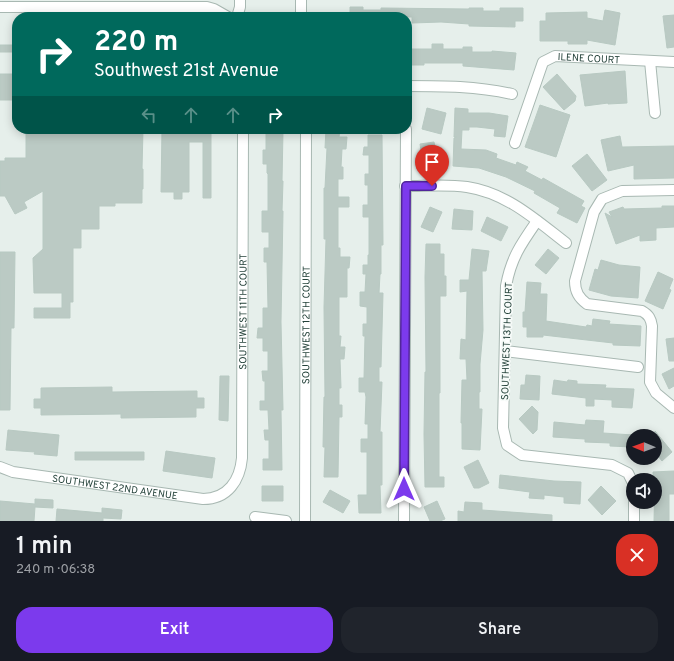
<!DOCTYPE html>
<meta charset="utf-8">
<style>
body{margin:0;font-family:Overpass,sans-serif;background:#20242c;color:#f1f3f6;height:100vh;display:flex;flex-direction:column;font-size:15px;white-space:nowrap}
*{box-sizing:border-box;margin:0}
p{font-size:13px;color:#9ea1a6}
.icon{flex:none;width:22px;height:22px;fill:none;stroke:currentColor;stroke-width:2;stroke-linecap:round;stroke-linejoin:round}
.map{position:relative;height:521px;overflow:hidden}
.side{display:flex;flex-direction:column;background:#171b24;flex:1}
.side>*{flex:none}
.hud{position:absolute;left:12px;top:12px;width:400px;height:122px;border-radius:16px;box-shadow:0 2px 10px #0003;background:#00695c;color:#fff;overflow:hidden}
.needle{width:26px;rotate:271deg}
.fabs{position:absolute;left:626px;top:429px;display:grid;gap:8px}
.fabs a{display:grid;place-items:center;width:36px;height:36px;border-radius:50%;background:#171b24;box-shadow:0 2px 10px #0003;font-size:20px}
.pin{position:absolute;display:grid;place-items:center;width:34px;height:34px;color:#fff;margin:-41px -17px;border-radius:50% 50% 50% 0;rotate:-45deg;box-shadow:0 0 4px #0007}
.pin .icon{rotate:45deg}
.me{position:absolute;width:44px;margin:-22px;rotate:0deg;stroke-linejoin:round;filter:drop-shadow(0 0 3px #0008)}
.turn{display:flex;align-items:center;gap:14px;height:84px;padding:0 16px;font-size:18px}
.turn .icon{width:52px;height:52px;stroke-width:2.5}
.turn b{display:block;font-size:28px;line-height:34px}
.lanes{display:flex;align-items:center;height:38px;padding:0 16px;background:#0003;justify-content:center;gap:20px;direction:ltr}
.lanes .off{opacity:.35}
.round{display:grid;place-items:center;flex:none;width:42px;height:42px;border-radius:16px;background:#20242c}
.headline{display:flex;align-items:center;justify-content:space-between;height:68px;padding:0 16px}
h1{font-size:24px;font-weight:600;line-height:30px}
.cta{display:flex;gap:8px;margin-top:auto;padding:8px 16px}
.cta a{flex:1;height:46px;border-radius:16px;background:#7c3aed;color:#fff;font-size:16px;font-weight:600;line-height:46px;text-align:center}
.cta a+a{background:#20242c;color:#f1f3f6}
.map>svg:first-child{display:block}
.building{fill:#bbcac4;stroke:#b8c9c2}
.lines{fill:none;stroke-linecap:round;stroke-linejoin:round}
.minor-casing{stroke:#a8b8b2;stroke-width:12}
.minor{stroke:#fff;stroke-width:10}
.route-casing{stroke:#51269a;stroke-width:10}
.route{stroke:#7c3aed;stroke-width:7}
.labels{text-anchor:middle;stroke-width:3.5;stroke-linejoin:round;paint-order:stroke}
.street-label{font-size:10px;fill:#24423a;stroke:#f7fbf9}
</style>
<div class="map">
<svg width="674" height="521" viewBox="0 0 674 521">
<rect width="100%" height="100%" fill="#e6efeb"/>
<!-- building -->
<path class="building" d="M350,7H363V10H381V8L469,9V8H483V11H500V8H523V21H515V27L469,26V24L441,22L412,23V17H350Z
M605,10L620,13L615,45L587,40V44H568V41H540V21H546V13L587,12V18L603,21Z
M674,15V47L667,48L663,16Z
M432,44H443V49H463V47H472V52H492V51L516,53L514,70L463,66V63H424V65H407V49H432Z
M0,45H17V52H0Z
M625,71L627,103L608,104V103L585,106L580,75Z
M0,74H17V100H0Z
M557,74L576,96L575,101L564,110L543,87Z
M540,105L570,115L556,157L525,147Z
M427,108L446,113L441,134L422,129Z
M455,108L468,109V113H489L508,116L505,137L494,136L495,129L477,127H469V130H462L461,149L486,150L497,154L496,158L516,165L517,162L528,167L525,171L542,180L543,178L584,201L581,206L585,208L577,223L557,213L560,208L534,193L535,191L506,177L479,168L453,166L454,138L457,137H454Z
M26,129H143L142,169H143V189H142V203H115V206H99V229H81V248H73V302H70V318H34V308H62V293H34L33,258L43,249V191L24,202L27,208L15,214L5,196H0V161H5V158H26Z
M162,129H211V198H203V142H189V192H182V199H174V192H161Z
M266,129L283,130L282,181H283L282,211H283L281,322L283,410H281L282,470H263V459H269V440H265L264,430H269L268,410H260V401H265V381H263L262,371H268V351H263V338H257L258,328H263V308H268L267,262H264V248H269V232H262V211H268V174L267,173V164H263V150H266Z
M326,129H340L339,137H347L346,149H342L341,167H343V179H338V197H349V207H338V248H340V257H350L349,268H347V297H339V336H341L340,347H345L344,359H340L341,388H339V405H342V417H339L338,477H324L325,447H323L324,397H325L324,307L326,239H324V188H325L327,148H325Z
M368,135H382L383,245H381V274H380L379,293H383L381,367H379V382H382L380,432H382V485H380L381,513H359L358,495H367V452H361V439H368V424H365L366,397L365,392H359V378H364L365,336H363V324H367V307L360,306V292H365L366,274H363V265H368V255H369V217H363V205H368V185H365V174H369V155H363L364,147H368Z
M620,136L622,147L674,146V178L634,179V165L608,171L601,140Z
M434,142L438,161L423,164L420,144Z
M587,154L607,180L592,191L572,166Z
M662,206H674V227L656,228V240L640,241V235L616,244L605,213L612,217L609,212L623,207L624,209L662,208Z
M430,207L442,212L433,232L421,227Z
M454,209L473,211L472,230L452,229Z
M487,217L508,227L501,241L481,231Z
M426,244H440V254H444V276H446V296H440V393H439V477H444V487H425L424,434L425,372H426L425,277Z
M472,249L489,251L486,271H482L483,330L480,364V392H479V409H482L480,450L462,449V423H461L462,380H467L466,359H460L461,339L466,340L467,291L460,292V280H469Z
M548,249L559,258L546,274L535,265Z
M0,252H15L14,328H11L10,410H0Z
M601,260L619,265L640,267L638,298L611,296L589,290L595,269L598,270Z
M658,272L673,279L669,289L671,290L663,309L645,301Z
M527,282L541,283L540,294H547L546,321L586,327L587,325L592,326L593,319L610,321L609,324L641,326L640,346L613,345V343L543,335V337H527V327H523V312H525Z
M674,338V361H669L666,339Z
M674,368V386L669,389L662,374Z
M526,375L540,376L539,400L520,399L521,385H525Z
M220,376H229L228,421L219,420Z
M554,380L567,382L568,380L577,381V384L606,385L605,388L634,389L632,408L612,407V400L594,399V406H586V398L552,394Z
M112,387V392L197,391V398H204V408H196V417L121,418V414L41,415V408H34V399H41V388Z
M532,406L538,412L537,430L533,434L519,419Z
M586,420L604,421L603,433L633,435L632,447L610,446V443L585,442V439L553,437L554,422L585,425Z
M8,430L59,435L57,456L34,454L35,452L6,450Z
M655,431L672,452L662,461L655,452Z
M166,451L215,458L212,478L163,471Z
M75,452H144V460H75Z
M478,460L489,483L479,488H474L464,467Z
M674,471V494H669V521H654L655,480H653V472Z
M500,475L554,481L581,482L580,504L564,503V497L544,495V499L529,498L530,492L499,488Z
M262,486H283V501H262Z
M601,486L616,501L602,515L588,500Z
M330,490L350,501L343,513L323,502Z
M35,499L53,500V508L35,507L34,521H0V501L35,504Z
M437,501L445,519L440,521H430L424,507Z
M465,502L482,503V510L552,515V521H458V511L464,512Z
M102,508L122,510L121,519L103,518V521H56L57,509L102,513Z"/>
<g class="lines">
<defs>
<g id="minor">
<path d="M301,0V17"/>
<path d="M0,7H207L214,9L228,17"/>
<path d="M237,17L240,7V0"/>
<path d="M650,61L655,113"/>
<path d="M407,86C444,86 476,86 512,94"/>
<path id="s1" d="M515,143L543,62L555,56L674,62"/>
<path d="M405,186C426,186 447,184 467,187C507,193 536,220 566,243"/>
<path d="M674,190L622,191L602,199L594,212L575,281C575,292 579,298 587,304L642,311C649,315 651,319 652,326L650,382L656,393L674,408"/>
<path d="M537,221C521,244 511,258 506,286L503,428L507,445L522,455L612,465L628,473L633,483"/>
<path d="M505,351L638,367"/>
<path id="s2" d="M0,467L13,472L203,499C228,499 240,480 242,458L243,129"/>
<path d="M255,517L286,521"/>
<path id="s3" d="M305,521L306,129"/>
<path d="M404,521L406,129"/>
<path d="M634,521V502"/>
</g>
</defs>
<!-- minor casing -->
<use href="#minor" class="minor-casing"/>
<!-- minor -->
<use href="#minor" class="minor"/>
</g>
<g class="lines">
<defs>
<path id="route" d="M404,489L406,186H432"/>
</defs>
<!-- route casing -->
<use href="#route" class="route-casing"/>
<!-- route -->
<use href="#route" class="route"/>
</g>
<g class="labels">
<!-- street labels -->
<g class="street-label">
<text dy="4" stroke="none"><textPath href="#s1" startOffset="133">ILENE COURT</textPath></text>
<text dy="4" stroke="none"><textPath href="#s2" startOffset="415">SOUTHWEST 11TH COURT</textPath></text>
<text dy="4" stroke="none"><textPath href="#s3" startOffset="196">SOUTHWEST 12TH COURT</textPath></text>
<text transform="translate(506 341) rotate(-88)" y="4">SOUTHWEST 13TH COURT</text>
<text dy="4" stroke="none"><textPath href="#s2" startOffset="117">SOUTHWEST 22ND AVENUE</textPath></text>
</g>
</g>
</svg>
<div class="fabs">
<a><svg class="needle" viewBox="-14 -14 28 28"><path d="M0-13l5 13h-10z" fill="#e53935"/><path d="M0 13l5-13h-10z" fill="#9ea1a6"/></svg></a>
<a><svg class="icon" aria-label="sound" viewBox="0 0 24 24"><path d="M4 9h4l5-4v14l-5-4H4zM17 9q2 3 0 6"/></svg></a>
</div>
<div class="pin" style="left:432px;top:186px;background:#d93025"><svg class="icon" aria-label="arrive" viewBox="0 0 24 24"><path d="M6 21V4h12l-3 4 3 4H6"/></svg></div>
<svg class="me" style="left:404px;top:489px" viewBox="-20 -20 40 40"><path d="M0-17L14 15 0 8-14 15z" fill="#7c3aed" stroke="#fff" stroke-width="4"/></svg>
<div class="hud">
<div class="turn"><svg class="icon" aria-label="right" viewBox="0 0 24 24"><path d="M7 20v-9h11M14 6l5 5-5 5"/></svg><div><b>220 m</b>Southwest 21st Avenue</div></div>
<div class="lanes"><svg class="icon off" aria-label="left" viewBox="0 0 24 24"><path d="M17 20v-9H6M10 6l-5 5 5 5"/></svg><svg class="icon off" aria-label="ahead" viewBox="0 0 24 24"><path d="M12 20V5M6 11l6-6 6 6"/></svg><svg class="icon off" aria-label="ahead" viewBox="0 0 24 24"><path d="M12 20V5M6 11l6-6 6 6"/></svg><svg class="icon" aria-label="right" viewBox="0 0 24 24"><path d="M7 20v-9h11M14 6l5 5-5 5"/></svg></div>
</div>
</div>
<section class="side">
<div class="headline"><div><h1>1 min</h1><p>240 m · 06:38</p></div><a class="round" style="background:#d93025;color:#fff"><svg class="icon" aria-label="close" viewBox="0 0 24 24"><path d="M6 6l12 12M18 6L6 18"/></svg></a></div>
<div class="cta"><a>Exit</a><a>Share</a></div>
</section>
